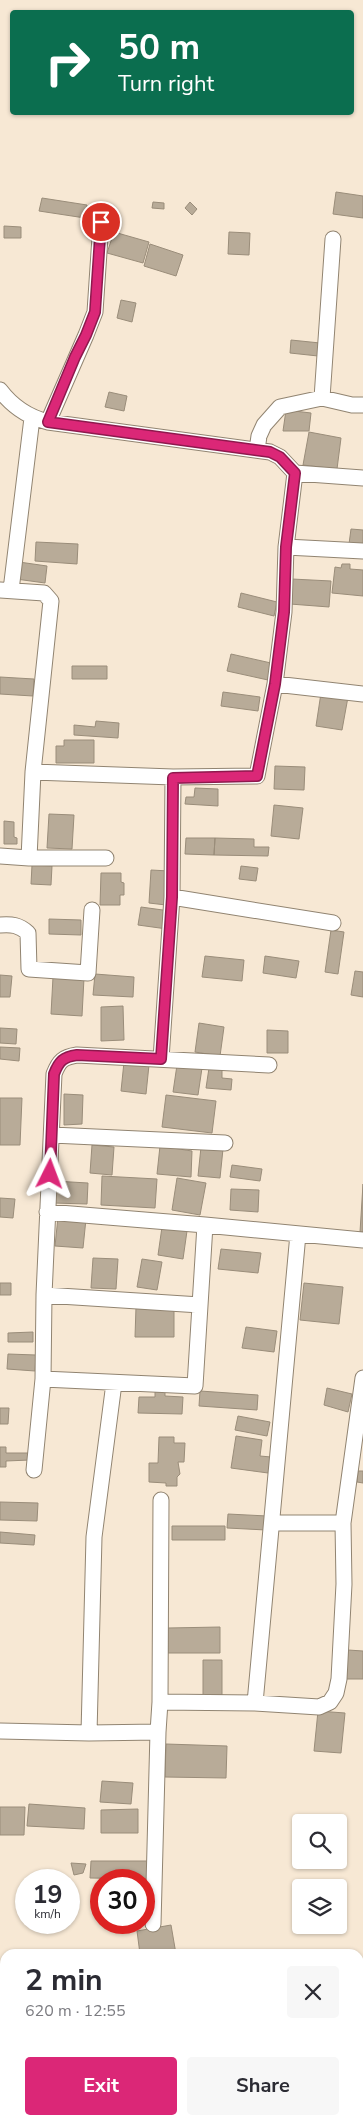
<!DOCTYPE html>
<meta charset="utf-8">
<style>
body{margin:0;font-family:"Nunito Sans",sans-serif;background:#f7f7f7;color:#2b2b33;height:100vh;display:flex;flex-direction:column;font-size:19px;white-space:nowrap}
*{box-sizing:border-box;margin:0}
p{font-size:16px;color:#7c7c81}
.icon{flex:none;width:28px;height:28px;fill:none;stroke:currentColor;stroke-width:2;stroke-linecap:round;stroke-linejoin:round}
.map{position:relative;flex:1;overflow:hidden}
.side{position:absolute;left:0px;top:1949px;width:364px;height:176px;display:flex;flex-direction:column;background:#fff;border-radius:15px 15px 0 0;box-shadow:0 1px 4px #0004}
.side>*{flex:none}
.top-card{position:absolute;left:10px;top:10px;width:344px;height:105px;border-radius:5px;box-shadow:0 1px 4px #0004;background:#0b6e4f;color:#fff;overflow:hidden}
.controls{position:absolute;left:292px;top:1814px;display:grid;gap:10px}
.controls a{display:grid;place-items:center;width:55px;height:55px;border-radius:5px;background:#fff;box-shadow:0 1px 4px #0004;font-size:25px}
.speed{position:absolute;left:15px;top:1869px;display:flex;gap:10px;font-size:25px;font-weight:700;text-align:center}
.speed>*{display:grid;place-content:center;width:65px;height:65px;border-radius:50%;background:#fff;box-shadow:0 1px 4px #0004;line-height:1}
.speed small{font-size:12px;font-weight:400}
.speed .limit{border:8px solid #d22;background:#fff;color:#111}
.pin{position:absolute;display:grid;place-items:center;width:42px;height:42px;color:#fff;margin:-21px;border:2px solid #fff;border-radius:50%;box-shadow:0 1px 5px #0007}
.me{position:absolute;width:55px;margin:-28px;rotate:3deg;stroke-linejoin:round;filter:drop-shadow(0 0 4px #0008)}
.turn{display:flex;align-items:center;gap:18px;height:105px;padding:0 25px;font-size:22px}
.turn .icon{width:65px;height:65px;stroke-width:2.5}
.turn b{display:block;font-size:35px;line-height:42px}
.round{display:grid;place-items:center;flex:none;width:52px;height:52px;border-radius:5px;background:#f7f7f7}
.summary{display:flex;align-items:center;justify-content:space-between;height:85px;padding:0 25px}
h1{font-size:30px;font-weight:700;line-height:38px}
.button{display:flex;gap:10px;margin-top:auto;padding:10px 25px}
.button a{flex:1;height:58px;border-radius:5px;background:#db2777;color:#fff;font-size:20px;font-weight:700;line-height:58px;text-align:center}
.button a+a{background:#f7f7f7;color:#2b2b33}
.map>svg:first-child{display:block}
.building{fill:#b8ab98;stroke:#9a8d7a}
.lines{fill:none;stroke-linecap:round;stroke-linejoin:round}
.minor-casing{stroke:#918471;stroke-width:17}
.minor{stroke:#fff;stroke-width:15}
.route-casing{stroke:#8e194d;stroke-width:12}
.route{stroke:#db2777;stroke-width:9}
</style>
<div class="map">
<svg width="363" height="2124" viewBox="0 0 363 2124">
<rect width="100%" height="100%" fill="#f7e8d4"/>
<!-- building -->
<path class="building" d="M336,192L363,196V218L333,214Z
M42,198L87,205L85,218L39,211Z
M153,202L164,203V209L152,208Z
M190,202L197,209L192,215L185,208Z
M4,226L21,227V238H4Z
M114,232L149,242L143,263L107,253Z
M229,232L250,233L249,255L228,254Z
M150,244L183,255L176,276L144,266Z
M121,300L136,303L132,322L117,318Z
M291,340L320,343L318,356L290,353Z
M109,392L127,396L124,411L105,407Z
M286,410L311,413L309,431H283Z
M309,432L341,438L337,469L303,465Z
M351,529L363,530V546L349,544Z
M36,542L78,544L77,564L35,561Z
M19,562L47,566L45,583L16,579Z
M342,564H350V569L363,570V596L332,593L335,567L341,568Z
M292,579L331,581L329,607L290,604Z
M241,593L277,602L274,616L238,607Z
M231,654L271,663L268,680L227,671Z
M72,666H107V679H72Z
M0,677L34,679L33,696L0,694Z
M223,692L260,697L258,711L221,706Z
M321,693L348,697L342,730L316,726Z
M96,721L119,723L118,738L74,735V725L95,727Z
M64,740H94V763H56V746H64Z
M275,766L305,767L304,790L274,789Z
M195,788L218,789V806L185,804L186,797H194Z
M274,805L303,808L299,839L271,836Z
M49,814L74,815L72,849L47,848Z
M4,821L14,822V837L17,838V844H4Z
M186,838H215L214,855L185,854Z
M215,838L254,839V847H269L268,856L214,855Z
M32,865L52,866L51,885L31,884Z
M241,866L258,868L256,881L239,879Z
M151,870L169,871L166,905L149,903Z
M101,873H121V882L124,883V895H120V905H100Z
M141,907L170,911L167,929L138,925Z
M49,919L81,920V935L49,934Z
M331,930L344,932L338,974L325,972Z
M205,956L244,960L242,981L202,977Z
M265,956L299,961L296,978L263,973Z
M355,971L363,972V997L351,995Z
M95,974L134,977L133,997L93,995Z
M0,975L12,976L10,997H0Z
M53,977L84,978L82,1016L51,1014Z
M123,1006L124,1040L101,1041V1007Z
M199,1023L224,1027L220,1056L195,1052Z
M0,1028L17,1029L16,1044L0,1043Z
M267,1030L288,1031V1053H267Z
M0,1047L20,1048L19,1061L0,1059Z
M124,1062L149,1065L146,1094L121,1091Z
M177,1065L202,1068L198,1095L173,1092Z
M209,1068L222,1069V1078L232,1079L231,1090L206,1088Z
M64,1094L83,1095L82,1124L64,1125Z
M166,1095L216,1101L212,1133L162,1127Z
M0,1098H22L20,1145H0Z
M92,1145L114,1147L112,1175L90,1173Z
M160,1146L192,1151L191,1177L157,1174Z
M201,1147L223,1149L220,1178L198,1176Z
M232,1165L262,1169L260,1181L230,1177Z
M102,1176L157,1179L155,1208L101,1205Z
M177,1178L206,1183L200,1215L172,1210Z
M54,1181L88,1183L87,1204L53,1203Z
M363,1184V1232H360Z
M231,1189L259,1190L258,1212L230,1210Z
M0,1198L15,1199L13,1218L0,1217Z
M58,1217L86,1219L83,1248L55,1246Z
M162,1227L187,1231L183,1259L158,1255Z
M221,1249L261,1253L258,1273L218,1269Z
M93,1258L118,1259L116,1289L91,1288Z
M142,1259L162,1262L157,1290L137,1287Z
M0,1283H11V1295H0Z
M304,1283L343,1287L339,1324L300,1320Z
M136,1307L174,1308V1337H135Z
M246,1327L277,1331L274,1352L242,1348Z
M33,1332V1342H8V1333Z
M8,1354L36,1355L35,1371L7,1369Z
M327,1388L352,1394L348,1412L324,1405Z
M155,1391H165V1396L183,1397L182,1414L138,1413L139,1397H155Z
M200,1391L258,1395L257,1410L199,1406Z
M0,1408H9L8,1424H0Z
M238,1416L270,1422L267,1436L235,1430Z
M236,1436L262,1440L260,1456L271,1457L268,1473L231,1468Z
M159,1437H174V1443H185L184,1462H178L180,1474L177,1477V1486H166V1483L149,1482V1463H158Z
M0,1447H6V1453H30V1460L6,1461V1467H0Z
M358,1471H363V1483L357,1482Z
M0,1502L38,1503L37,1521L0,1520Z
M228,1514L267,1516L266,1530L227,1528Z
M172,1526H225V1540H172Z
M0,1532L35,1535L34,1545L0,1543Z
M220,1627V1653H168V1628Z
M348,1650L363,1651V1679H346Z
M203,1660H222V1695H203Z
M318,1711L345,1713L341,1753L314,1751Z
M166,1744L227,1746L226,1778L165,1777Z
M102,1781L133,1783L131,1804L100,1802Z
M29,1804L85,1808L84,1829L27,1826Z
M0,1807H25L24,1835H0Z
M138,1809V1833H101V1810Z
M91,1861H148V1879L90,1878Z
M71,1863L86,1864L83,1873L74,1875Z
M171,1925L176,1954H140L137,1931Z
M0,2102L5,2103L7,2121L0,2120Z"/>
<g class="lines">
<defs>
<path id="minor" d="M0,390C12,406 28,417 48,422L270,452L280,457L295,473L363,478
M322,398L333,239
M48,422L86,335L95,312L101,222
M257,450L259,436L264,425L280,407L322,398L352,405H363
M286,547L363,551
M0,590L44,593L51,601L33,772L29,858
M11,590L32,418
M275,684L363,694
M33,772L173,777L172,897L161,1059
M173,777L257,776L275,684L284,612L286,547L295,473
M0,856L29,858H106
M172,897L333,923
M0,925C12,924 19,925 28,933L29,969L88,973L92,910
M52,1135L225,1143
M47,1212L205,1225L363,1240
M44,1295L200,1305
M43,1379L195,1386L205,1225
M34,1470L43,1379L44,1295L54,1074C59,1061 63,1057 77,1055L269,1065
M272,1523H343
M160,1702L161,1500
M255,1703L298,1234
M0,1731L89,1733L158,1732L160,1702L255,1703L319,1707L330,1702L336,1693L339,1679L344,1584L343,1523L363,1378
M89,1733L94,1537L114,1383
M153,1924L158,1732"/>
</defs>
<!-- minor casing -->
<use href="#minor" class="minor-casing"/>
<!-- minor -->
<use href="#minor" class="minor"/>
</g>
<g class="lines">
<defs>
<path id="route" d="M50,1174L54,1074C59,1061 63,1057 77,1055L161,1059L172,897L173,778L257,776L275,684L284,612L286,547L295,473L280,457L270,452L48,422L75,357L86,335L95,312L101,222"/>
</defs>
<!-- route casing -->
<use href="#route" class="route-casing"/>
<!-- route -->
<use href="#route" class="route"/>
</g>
</svg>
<div class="controls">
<a><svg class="icon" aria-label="search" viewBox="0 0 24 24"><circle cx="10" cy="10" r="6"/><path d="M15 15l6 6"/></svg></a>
<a><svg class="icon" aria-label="layers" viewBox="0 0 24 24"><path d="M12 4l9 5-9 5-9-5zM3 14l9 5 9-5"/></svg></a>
</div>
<div class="speed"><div>19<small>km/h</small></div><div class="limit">30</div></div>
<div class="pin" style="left:101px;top:222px;background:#d93025"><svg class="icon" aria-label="arrive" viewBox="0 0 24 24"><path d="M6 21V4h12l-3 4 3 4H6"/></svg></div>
<svg class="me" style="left:50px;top:1174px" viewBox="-20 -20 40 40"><path d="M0-17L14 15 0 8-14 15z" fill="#db2777" stroke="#fff" stroke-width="4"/></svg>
<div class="top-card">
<div class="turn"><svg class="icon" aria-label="right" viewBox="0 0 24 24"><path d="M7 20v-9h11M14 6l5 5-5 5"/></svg><div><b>50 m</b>Turn right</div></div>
</div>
<section class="side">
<div class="summary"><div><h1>2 min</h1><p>620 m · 12:55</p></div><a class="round"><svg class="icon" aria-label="close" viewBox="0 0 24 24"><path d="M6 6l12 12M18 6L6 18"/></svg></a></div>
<div class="button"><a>Exit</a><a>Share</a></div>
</section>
</div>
